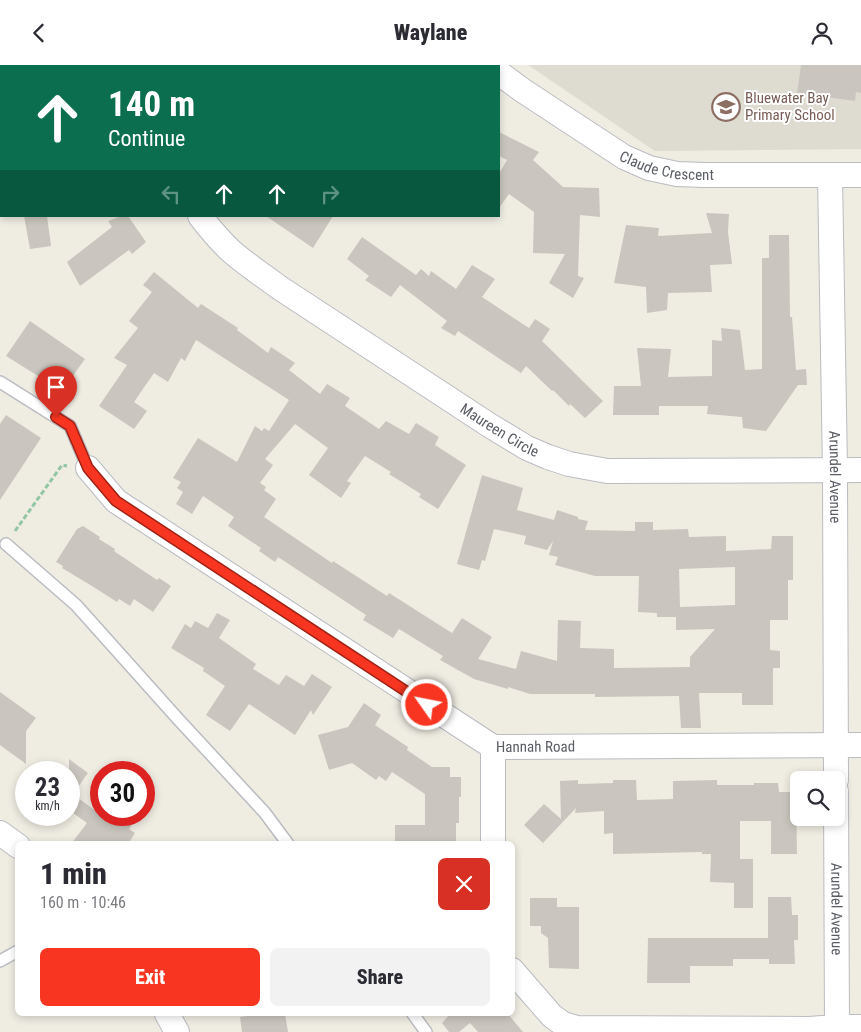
<!DOCTYPE html>
<meta charset="utf-8">
<style>
body{margin:0;font-family:"Roboto Condensed",sans-serif;background:#f2f2f3;color:#2b2b33;height:100vh;display:flex;flex-direction:column;font-size:19px;white-space:nowrap}
*{box-sizing:border-box;margin:0}
p{font-size:16px;color:#7c7c81}
.icon{flex:none;width:28px;height:28px;fill:none;stroke:currentColor;stroke-width:2;stroke-linecap:round;stroke-linejoin:round}
.map{position:relative;flex:1;overflow:hidden}
.panel{position:absolute;left:15px;top:776px;width:500px;height:175px;display:flex;flex-direction:column;background:#fff;border-radius:8px;box-shadow:0 2px 8px #0003}
.panel>*{flex:none}
.banner{position:absolute;left:0px;top:0px;width:500px;height:152px;box-shadow:0 2px 8px #0003;background:#0b6e4f;color:#fff;overflow:hidden}
.tools{position:absolute;left:790px;top:706px;display:grid;gap:10px}
.tools a{display:grid;place-items:center;width:55px;height:55px;border-radius:8px;background:#fff;box-shadow:0 2px 8px #0003;font-size:25px}
.speed{position:absolute;left:15px;top:696px;display:flex;gap:10px;font-size:25px;font-weight:700;text-align:center}
.speed>*{display:grid;place-content:center;width:65px;height:65px;border-radius:50%;background:#fff;box-shadow:0 2px 8px #0003;line-height:1}
.speed small{font-size:12px;font-weight:400}
.speed .limit{border:8px solid #d22;background:#fff;color:#111}
.pin{position:absolute;display:grid;place-items:center;width:42px;height:42px;color:#fff;margin:-51px -21px;border-radius:50% 50% 50% 0;rotate:-45deg;box-shadow:0 0 5px #0007}
.pin .icon{rotate:45deg}
.me{position:absolute;width:55px;margin:-28px;rotate:303deg;stroke-linejoin:round;filter:drop-shadow(0 0 4px #0008)}
.turn{display:flex;align-items:center;gap:18px;height:105px;padding:0 25px;font-size:22px}
.turn .icon{width:65px;height:65px;stroke-width:2.5}
.turn b{display:block;font-size:35px;line-height:42px}
.lanes{display:flex;align-items:center;height:48px;padding:0 25px;background:#0003;justify-content:center;gap:25px;direction:ltr}
.lanes .off{opacity:.35}
.round{display:grid;place-items:center;flex:none;width:52px;height:52px;border-radius:8px;background:#f2f2f3}
.head{display:flex;align-items:center;justify-content:space-between;height:85px;padding:0 25px}
h1{font-size:30px;font-weight:800;line-height:38px}
.button{display:flex;gap:10px;margin-top:auto;padding:10px 25px}
.button a{flex:1;height:58px;border-radius:8px;background:#f73520;color:#fff;font-size:20px;font-weight:800;line-height:58px;text-align:center}
.button a+a{background:#f2f2f3;color:#2b2b33}
header{display:flex;justify-content:space-between;align-items:center;height:65px;padding:0 25px;background:#fff;font-size:22px;font-weight:800}
.map>svg:first-child{display:block}
.education{fill:#dedbd1}
.building{fill:#cac6bf;fill-rule:evenodd}
.lines{fill:none;stroke-linecap:round;stroke-linejoin:round}
.lane-casing{stroke:#babcc2;stroke-width:14}
.street-casing{stroke:#babcc2;stroke-width:26}
.path{stroke:#93c7a3;stroke-width:3;stroke-dasharray:5 2.5;stroke-linecap:butt}
.lane{stroke:#fff;stroke-width:11}
.street{stroke:#fff;stroke-width:24}
.route-casing{stroke:#a12215;stroke-width:12}
.route{stroke:#f73520;stroke-width:9}
.labels{text-anchor:middle;stroke-width:4;stroke-linejoin:round;paint-order:stroke}
.education-label{font-size:15px;fill:#785e54;stroke:#fff;text-anchor:start}
.street-label{font-size:15px;fill:#5a5e64;stroke:#fff}
</style>
<header><svg class="icon" aria-label="back" viewBox="0 0 24 24"><path d="M15 5l-7 7 7 7"/></svg>Waylane<svg class="icon" aria-label="person" viewBox="0 0 24 24"><circle cx="12" cy="8" r="4"/><path d="M4 21q1-7 8-7t8 7"/></svg></header>
<div class="map">
<svg width="861" height="967" viewBox="0 0 861 967">
<rect width="100%" height="100%" fill="#efece2"/>
<!-- education -->
<path class="education" d="M528,0H861V84L655,86Z"/>
<!-- building -->
<path class="building" d="M801,0H861V28L856,27L855,36L797,28Z
M499,67L539,87L533,95L563,122L599,123L600,152L580,150L578,211L584,213L573,233L549,218L565,189L533,188L534,147L509,129L499,143V109L507,95L499,91Z
M706,148L729,149L728,167L732,199L710,200L712,227L668,228L667,245L647,248L646,222L614,218L626,160L659,163L658,171L712,168Z
M24,151H47L51,181L30,184Z
M122,151H128L146,177L132,189L129,185L80,221L67,197L112,162L108,156Z
M266,151H333L313,183Z
M769,170H789L790,252H792L796,305L806,304L807,320H798L766,366L743,363L742,352L707,349L708,341H659V350H613L614,321H641L637,283L671,284L668,312L712,311V275L722,276L721,263L740,265L745,305L762,304V193H769Z
M362,172L416,210L421,204L429,211L431,206L456,224L472,200L495,214L482,232L529,263L535,254L550,264L542,276L603,336L585,353L570,339L569,341L553,325L552,326L526,301L521,308L458,266L455,271L441,263L447,256L400,220L391,232L365,215L369,211L347,194Z
M154,207L198,243L201,239L238,263L237,265L268,288L271,282L295,298L289,305L320,329L327,319L350,333L345,341L379,364L386,356L409,369L416,358L439,372L435,380L466,400L438,444L419,432L421,429L389,409L391,407L365,391L347,416L351,418L341,433L309,410L328,383L295,359L265,394L273,400L260,418L266,422L264,425L276,434L264,452L332,498L333,496L387,531L389,528L452,568L462,553L492,572L478,594L516,604L521,586L557,596L558,555L581,556L580,583L614,584V603L690,602V592L715,564L676,565V552H657V548L638,547L639,511H595L555,500L558,492L549,490L553,476L547,485L524,479L526,471L494,464L485,496L482,495L479,505L457,499L482,410L523,423L517,445L554,455L557,445L578,452V454L588,456L585,465L635,466V457H653V465L688,464L689,472L726,471V486L771,484L772,471H793V515H788V555H770V585L780,586V603H773V640H742V628H699L701,663H681L679,631L595,632V629H530L508,622V624L474,614L440,595L443,591L399,564L393,573L363,555L366,550L278,492L275,497L259,486L261,483L228,461L234,452L203,431L192,449L176,439L183,427L177,423L181,417L173,413L198,373L237,397L255,361L262,366L264,363L269,366L289,335L196,275L185,296L181,293L168,317L154,308L134,337L147,346L134,364L99,341L127,300L114,293L138,263L129,256L152,227L143,220ZM735,502V540L680,542L679,504Z
M30,256L85,294L62,326L6,291Z
M6,350L41,373L0,435V359Z
M83,461L100,472L99,474L115,484L114,486L157,515L159,513L171,521L153,547L134,534L130,541L119,534L117,537L92,521L62,503L63,501L56,497L77,464Z
M217,548L230,555L219,573L256,599L253,604L279,620L286,610L304,621L312,609L332,622L313,650L311,645L295,670L249,639L230,666L206,650L225,621L203,606L204,603L171,583L185,559L191,563L195,556L208,563Z
M0,627L36,653L26,666V699L0,680Z
M364,638L381,650L375,660L408,682L407,685L432,702H450V712H461V732H459V758H456V776L395,777V760H425V729L392,707L386,716L379,711L376,715L352,698L329,705L318,670L348,662Z
M69,694L88,708L73,729L101,750H122L133,758L129,764L135,768L128,779H71L87,758L69,745Z
M578,715V719L613,718V715H636L637,735L673,734V716L717,715V720H754V718H778L779,727H796L797,789H771V756H740V794H753V843H734V818L710,817L711,789H702V787L613,789V768L604,769V746L575,748L576,743L543,778L524,760L544,739L561,754L560,716Z
M768,832H791L792,850H798V875H794L795,899H769V894H733V901H690V918H647L648,873H768Z
M530,833H557V842H579V904L549,903L548,873L541,868V861H530Z
M265,949H285L288,967H242L240,952Z
M450,949H508L523,967H478L470,958L459,967H449L442,958Z"/>
<g class="lines">
<defs>
<path id="lane" d="M0,317L70,361L88,403
M6,479L76,540L178,654L265,748L288,779
M0,896L18,886
M413,949L426,967"/>
<g id="street">
<path d="M137,0V1"/>
<path id="s1" d="M499,8L522,25L624,92L649,103L677,109L704,110H861"/>
<path d="M0,48H1"/>
<path id="s2" d="M830,110L835,405L836,715"/>
<path id="s3" d="M200,151C210,164 220,176 232,187C247,200 264,211 280,223L489,360L527,383L548,392L569,399L607,406L861,405"/>
<path id="s4" d="M88,403L116,436L493,682L861,680"/>
<path d="M493,682V779"/>
<path id="s5" d="M836,726L837,962"/>
<path d="M0,768L18,781"/>
<path d="M512,905L552,951L563,959L577,963L809,964L837,962H861"/>
<path d="M167,949L177,967"/>
</g>
</defs>
<!-- lane casing -->
<use href="#lane" class="lane-casing"/>
<!-- street casing -->
<use href="#street" class="street-casing"/>
<!-- path -->
<path class="path" d="M15,466L62,400L67,401"/>
<!-- lane -->
<use href="#lane" class="lane"/>
<!-- street -->
<use href="#street" class="street"/>
</g>
<g class="lines">
<defs>
<path id="route" d="M56,352L70,361L88,403L116,436L427,640"/>
</defs>
<!-- route casing -->
<use href="#route" class="route-casing"/>
<!-- route -->
<use href="#route" class="route"/>
</g>
<!-- icons -->
<defs>
<symbol id="school-ring" viewBox="-11 -11 22 22"><circle r="9.5" fill="#fff" stroke="#8d6e63" stroke-width="1.5"/><path d="M0-5L7-2L0 1L-7-2ZM-4 1L0 2.5L4 1V4Q0 6-4 4Z" fill="#8d6e63"/></symbol>
</defs>
<g fill-rule="evenodd">
<use href="#school-ring" x="710" y="26" width="32" height="32"/>
</g>
<g class="labels">
<!-- education labels -->
<g class="education-label">
<text x="745" y="38">Bluewater Bay<tspan x="745" dy="17">Primary School</tspan></text>
</g>
<!-- street labels -->
<g class="street-label">
<text dy="5" stroke="none"><textPath href="#s1" startOffset="195">Claude Crescent</textPath></text>
<text dy="5" stroke="none"><textPath href="#s3" startOffset="370">Maureen Circle</textPath></text>
<text dy="5" stroke="none"><textPath href="#s2" startOffset="302">Arundel Avenue</textPath></text>
<text dy="5" stroke="none"><textPath href="#s4" startOffset="536">Hannah Road</textPath></text>
<text dy="5" stroke="none"><textPath href="#s5" startOffset="118">Arundel Avenue</textPath></text>
</g>
</g>
</svg>
<div class="tools">
<a><svg class="icon" aria-label="search" viewBox="0 0 24 24"><circle cx="10" cy="10" r="6"/><path d="M15 15l6 6"/></svg></a>
</div>
<div class="speed"><div>23<small>km/h</small></div><div class="limit">30</div></div>
<div class="pin" style="left:56px;top:352px;background:#d93025"><svg class="icon" aria-label="arrive" viewBox="0 0 24 24"><path d="M6 21V4h12l-3 4 3 4H6"/></svg></div>
<svg class="me" style="left:427px;top:640px" viewBox="-20 -20 40 40"><circle r="17" fill="#f73520" stroke="#fff" stroke-width="3"/><path d="M0-11L8 9 0 5-8 9z" fill="#fff"/></svg>
<div class="banner">
<div class="turn"><svg class="icon" aria-label="ahead" viewBox="0 0 24 24"><path d="M12 20V5M6 11l6-6 6 6"/></svg><div><b>140 m</b>Continue</div></div>
<div class="lanes"><svg class="icon off" aria-label="left" viewBox="0 0 24 24"><path d="M17 20v-9H6M10 6l-5 5 5 5"/></svg><svg class="icon" aria-label="ahead" viewBox="0 0 24 24"><path d="M12 20V5M6 11l6-6 6 6"/></svg><svg class="icon" aria-label="ahead" viewBox="0 0 24 24"><path d="M12 20V5M6 11l6-6 6 6"/></svg><svg class="icon off" aria-label="right" viewBox="0 0 24 24"><path d="M7 20v-9h11M14 6l5 5-5 5"/></svg></div>
</div>
<section class="panel">
<div class="head"><div><h1>1 min</h1><p>160 m · 10:46</p></div><a class="round" style="background:#d93025;color:#fff"><svg class="icon" aria-label="close" viewBox="0 0 24 24"><path d="M6 6l12 12M18 6L6 18"/></svg></a></div>
<div class="button"><a>Exit</a><a>Share</a></div>
</section>
</div>
